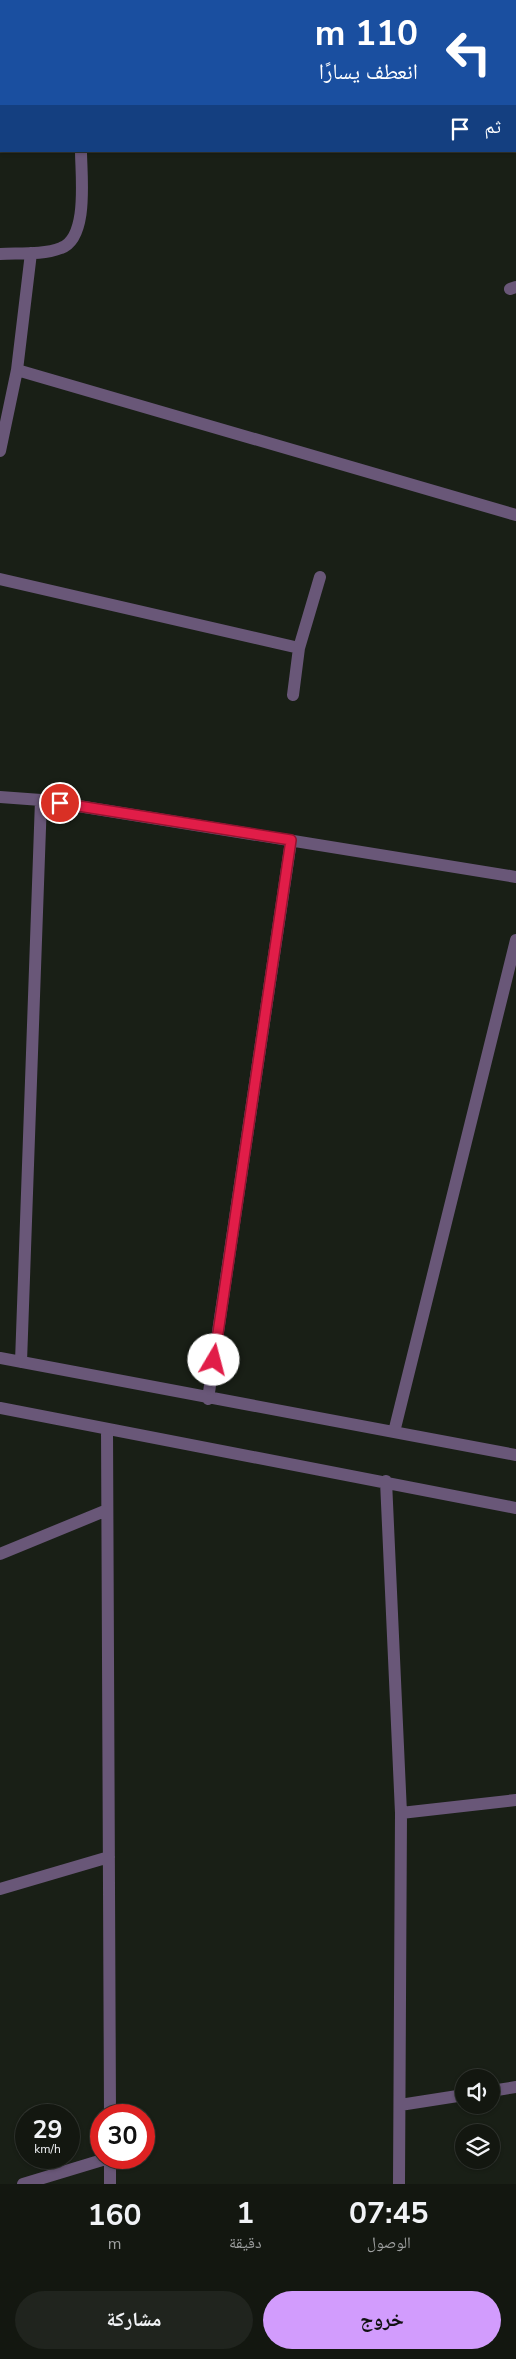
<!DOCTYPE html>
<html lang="ar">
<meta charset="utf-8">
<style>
body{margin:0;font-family:"Nunito Sans","Noto Naskh Arabic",sans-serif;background:#20241e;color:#f1f3f6;direction:rtl;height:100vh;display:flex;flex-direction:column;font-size:19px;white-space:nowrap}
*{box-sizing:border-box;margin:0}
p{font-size:16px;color:#9d9f9f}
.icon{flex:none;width:28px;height:28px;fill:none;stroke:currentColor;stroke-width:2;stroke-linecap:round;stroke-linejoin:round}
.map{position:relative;height:2184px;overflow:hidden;direction:ltr}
.details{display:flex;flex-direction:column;background:#131710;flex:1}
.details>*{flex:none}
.banner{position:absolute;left:0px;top:0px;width:516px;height:152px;box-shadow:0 1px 4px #0004,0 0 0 1px #323630;direction:rtl;background:#1a4fa0;color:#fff;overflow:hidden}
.tools{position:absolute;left:455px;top:2069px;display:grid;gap:10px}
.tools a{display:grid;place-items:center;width:45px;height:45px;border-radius:50%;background:#131710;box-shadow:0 1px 4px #0004,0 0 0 1px #323630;font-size:25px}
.speed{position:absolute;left:15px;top:2104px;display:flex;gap:10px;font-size:25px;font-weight:700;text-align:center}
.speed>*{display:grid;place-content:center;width:65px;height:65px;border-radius:50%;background:#131710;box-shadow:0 1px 4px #0004,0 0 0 1px #323630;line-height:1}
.speed small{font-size:12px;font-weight:400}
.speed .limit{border:8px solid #d22;background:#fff;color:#111}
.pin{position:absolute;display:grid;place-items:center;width:42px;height:42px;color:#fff;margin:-21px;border:2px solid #fff;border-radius:50%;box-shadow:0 1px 5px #0007}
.me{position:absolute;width:55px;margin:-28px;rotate:8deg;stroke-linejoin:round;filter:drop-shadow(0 0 4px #0008)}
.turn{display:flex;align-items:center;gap:18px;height:105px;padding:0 15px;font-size:22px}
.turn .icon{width:65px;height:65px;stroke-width:2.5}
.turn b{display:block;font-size:35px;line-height:42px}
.then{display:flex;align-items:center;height:48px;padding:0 15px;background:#0003;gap:10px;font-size:19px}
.eta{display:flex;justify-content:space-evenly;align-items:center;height:85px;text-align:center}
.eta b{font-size:30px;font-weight:700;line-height:35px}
.action{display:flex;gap:10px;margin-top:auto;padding:10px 15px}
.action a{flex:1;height:58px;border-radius:30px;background:#d29cfd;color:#111;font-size:20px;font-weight:700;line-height:58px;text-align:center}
.action a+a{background:#20241e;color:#f1f3f6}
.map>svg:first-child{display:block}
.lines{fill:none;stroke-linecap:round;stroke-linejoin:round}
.minor{stroke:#695778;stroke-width:12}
.route-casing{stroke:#92132f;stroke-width:12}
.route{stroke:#e11d48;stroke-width:9}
</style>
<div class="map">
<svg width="516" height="2184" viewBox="0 0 516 2184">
<rect width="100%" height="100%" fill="#191f16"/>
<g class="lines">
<!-- minor -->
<path class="minor" d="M501,0V1
M168,1V0
M515,41L516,44
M515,144H516
M0,254C19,253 43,255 61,248C89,238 81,175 81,151
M510,289L516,287
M17,370L516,515
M0,451L17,370L31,253
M0,579L299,648
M293,695L299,648L320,577
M0,797L41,800L516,877
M0,1358L516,1455
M21,1362L41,800
M208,1399L291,841
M0,1408L516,1508
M107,1429L110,2115
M394,1432L516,940
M386,1481L401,1813L399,2184
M0,1554L107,1510
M401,1813L516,1800
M0,1889L109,1857
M491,2091L516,2087
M400,2105L464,2095
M110,2158V2184
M23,2184L109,2158"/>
</g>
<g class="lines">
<defs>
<path id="route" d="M60,803L291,840L214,1360"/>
</defs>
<!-- route casing -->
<use href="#route" class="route-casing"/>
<!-- route -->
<use href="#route" class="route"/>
</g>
</svg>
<div class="tools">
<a><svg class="icon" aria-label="sound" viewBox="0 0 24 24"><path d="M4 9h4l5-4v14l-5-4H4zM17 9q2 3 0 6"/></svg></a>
<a><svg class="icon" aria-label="layers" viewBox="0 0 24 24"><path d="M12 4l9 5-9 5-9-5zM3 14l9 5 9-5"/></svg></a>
</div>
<div class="speed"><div>29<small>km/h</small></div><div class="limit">30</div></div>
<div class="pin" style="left:60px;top:803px;background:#d93025"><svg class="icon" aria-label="arrive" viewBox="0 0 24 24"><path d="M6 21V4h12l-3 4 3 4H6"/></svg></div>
<svg class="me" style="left:214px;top:1360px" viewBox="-20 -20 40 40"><circle r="19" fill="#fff"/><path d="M0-13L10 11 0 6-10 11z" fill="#e11d48"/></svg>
<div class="banner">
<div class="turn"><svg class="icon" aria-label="left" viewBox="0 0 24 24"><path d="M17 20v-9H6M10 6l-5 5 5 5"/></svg><div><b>110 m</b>انعطف يسارًا</div></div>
<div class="then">ثم<svg class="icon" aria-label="arrive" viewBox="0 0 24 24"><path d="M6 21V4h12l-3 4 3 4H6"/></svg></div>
</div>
</div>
<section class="details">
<div class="eta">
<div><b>07:45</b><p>الوصول</p></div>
<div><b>1</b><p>دقيقة</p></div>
<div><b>160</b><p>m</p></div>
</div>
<div class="action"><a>خروج</a><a>مشاركة</a></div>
</section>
